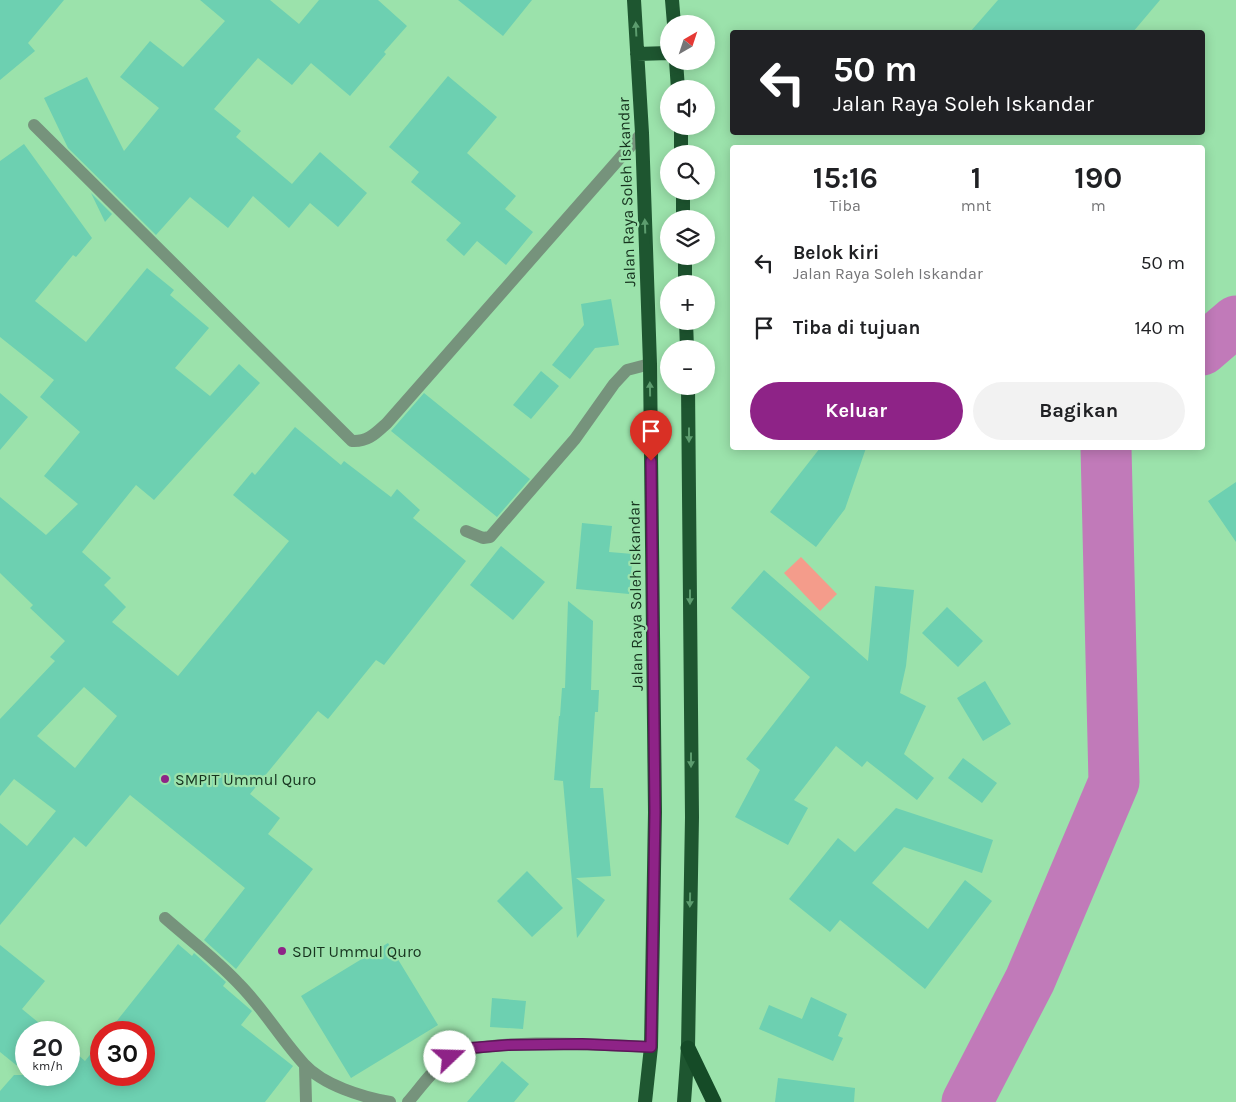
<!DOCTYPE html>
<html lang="id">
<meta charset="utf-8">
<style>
body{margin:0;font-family:Karla,sans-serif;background:#f2f2f2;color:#202124;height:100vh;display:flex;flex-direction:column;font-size:19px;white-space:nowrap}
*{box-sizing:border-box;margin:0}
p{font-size:16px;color:#757577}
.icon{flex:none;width:28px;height:28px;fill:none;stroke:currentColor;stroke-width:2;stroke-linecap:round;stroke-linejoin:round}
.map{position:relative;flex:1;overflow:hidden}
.drawer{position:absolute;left:730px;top:145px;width:475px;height:305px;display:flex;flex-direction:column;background:#fff;border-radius:5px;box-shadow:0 2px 12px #0003}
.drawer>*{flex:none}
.hud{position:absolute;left:730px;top:30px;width:475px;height:105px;border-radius:5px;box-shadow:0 2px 12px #0003;background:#202124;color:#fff;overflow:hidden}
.needle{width:32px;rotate:39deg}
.controls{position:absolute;left:660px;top:15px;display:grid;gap:10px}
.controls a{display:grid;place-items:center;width:55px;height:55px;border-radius:50%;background:#fff;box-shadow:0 2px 12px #0003;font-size:25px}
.speed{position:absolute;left:15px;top:1021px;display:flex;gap:10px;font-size:25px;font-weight:700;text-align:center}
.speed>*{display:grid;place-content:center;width:65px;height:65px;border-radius:50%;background:#fff;box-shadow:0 2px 12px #0003;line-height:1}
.speed small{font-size:12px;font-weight:400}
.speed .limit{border:8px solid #d22;background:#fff;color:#111}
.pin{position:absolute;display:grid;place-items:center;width:42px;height:42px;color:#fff;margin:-51px -21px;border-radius:50% 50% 50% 0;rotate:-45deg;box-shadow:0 0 5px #0007}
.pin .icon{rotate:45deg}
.me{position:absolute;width:55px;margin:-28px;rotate:69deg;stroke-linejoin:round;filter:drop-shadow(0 0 4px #0008)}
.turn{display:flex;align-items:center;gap:18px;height:105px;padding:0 20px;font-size:22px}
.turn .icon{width:65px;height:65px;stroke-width:2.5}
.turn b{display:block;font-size:35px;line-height:42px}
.eta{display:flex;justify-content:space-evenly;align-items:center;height:85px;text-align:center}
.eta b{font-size:30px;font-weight:700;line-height:35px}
.button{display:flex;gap:10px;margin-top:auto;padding:10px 20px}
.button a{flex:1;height:58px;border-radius:30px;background:#8e2387;color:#fff;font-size:20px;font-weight:700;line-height:58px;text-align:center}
.button a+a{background:#f2f2f2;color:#202124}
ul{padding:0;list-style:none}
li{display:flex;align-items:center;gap:15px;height:65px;padding:0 20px}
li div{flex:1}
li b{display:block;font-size:19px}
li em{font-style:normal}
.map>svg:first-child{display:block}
.green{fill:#f49c8b}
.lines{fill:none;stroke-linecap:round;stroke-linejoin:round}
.river{stroke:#c17ab9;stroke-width:51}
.building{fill:#6dd0b1;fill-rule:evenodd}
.service{stroke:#76937c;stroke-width:12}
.minor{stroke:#76937c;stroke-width:12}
.trunk{stroke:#1e5630;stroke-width:14}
.motorway{stroke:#154b27;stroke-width:15}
.oneway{fill:#5c9c6e}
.route-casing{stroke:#5c1758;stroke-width:12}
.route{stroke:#8e2387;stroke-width:9}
.poi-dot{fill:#8e2387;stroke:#9be2ab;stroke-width:2}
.labels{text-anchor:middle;stroke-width:4.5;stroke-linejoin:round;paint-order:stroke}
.street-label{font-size:16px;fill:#17341f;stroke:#9be2ab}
.poi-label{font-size:16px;fill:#17341f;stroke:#9be2ab;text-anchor:start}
</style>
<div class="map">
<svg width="1236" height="1102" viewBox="0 0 1236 1102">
<rect width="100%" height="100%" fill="#9be2ab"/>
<!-- green -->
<path class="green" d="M801,557L837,594L820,611L784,573Z"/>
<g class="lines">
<!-- river -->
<path class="river" d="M1202,350L1236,321
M967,1102L1030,980L1114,782L1106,448"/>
</g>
<!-- building -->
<path class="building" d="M0,0H64L28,43L35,51L0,80Z
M200,0H270L299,24L319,0H378L407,26L384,52L386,54L350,96L311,63L292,85L258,58L214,109L241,131L236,137L292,184L320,152L367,193L338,227L310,203L289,228L253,196L228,228L190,197L156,235L68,148L44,98L87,77L124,151L159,108L120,77L150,41L183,67L225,21Z
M458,0H532L503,36Z
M998,0H1160L1133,32H970Z
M448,76L497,117L467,153L516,196L505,209L533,232L506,265L477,241L464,256L446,240L461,223L411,182L419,172L389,147Z
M24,144L92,238L76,257L73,255L35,301L86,342L147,268L174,290L170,295L209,328L175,368L210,396L239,364L260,383L154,500L136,485L82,552L111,578L104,585L126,607L112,622L178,676L289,541L233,495L252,472L255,475L295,427L341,465L344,461L391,497L397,489L420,510L413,518L466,561L384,665L376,660L328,719L318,711L250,794L280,818L268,834L313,869L236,969L204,940L245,888L130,795L86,847L74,837L0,925V823L27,846L56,811L14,779L0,796V719L55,661L50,657L65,641L30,608L33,605L0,573V497L46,535L78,504L44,476L80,432L40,397L54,380L0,337V161ZM84,687L117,716L75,768L37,736Z
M91,193L112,214L105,222Z
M611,299L619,345L595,348L570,379L552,365L584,325L581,304Z
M541,371L559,386L531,419L513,405Z
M0,393L28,417L0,450Z
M424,393L530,479L497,517L391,431Z
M820,448H866L845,509L816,547L770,512Z
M1236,482V542L1208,501Z
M582,523L612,526L609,552L633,554L629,594L576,589Z
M501,546L545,582L513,620L470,585Z
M764,570L868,661L875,586L914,590L906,666L900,693L926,706L904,754L934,778L917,800L867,761L862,767L836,746L794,800L808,808L788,845L735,817L760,770L746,759L810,677L731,608Z
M568,601L593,621L591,690H599L598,712H595L590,788H603L611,876L576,878L605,900L577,938L563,781L554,780L559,716H560L562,688H565Z
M947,607L983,641L958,667L922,633Z
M985,681L1011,724L983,741L957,698Z
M963,758L997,783L982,803L948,778Z
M896,808L993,840L982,873L904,847L872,883L928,929L965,880L992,901L925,989L840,920L830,932L789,899L838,838L855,852Z
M527,871L563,908L532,937L497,901Z
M388,943L438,1025L351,1078L301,996Z
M178,944L192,956L194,953L216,973L226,982L223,986L252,1011L241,1025L293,1066L265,1102H0V1091L14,1075H69V1047L85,1061L101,1041V1075H144V1032H108Z
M0,945L45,981L22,1009L50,1032H26V1073L0,1052Z
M811,997L847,1014L838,1036L843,1038L833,1061L759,1029L769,1005L802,1019Z
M492,998L526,1001L523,1029L490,1027Z
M502,1061L529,1084L514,1102H467Z
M778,1078L855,1088L854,1102H775Z"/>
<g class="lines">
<!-- service -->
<path class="service" d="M165,918C190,940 217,960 239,984C263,1008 281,1039 304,1064C323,1085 362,1097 390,1102
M305,1065L306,1102"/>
<!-- minor -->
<path class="minor" d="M34,125L352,441C368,442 376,433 387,423L642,133
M466,531L483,538L490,537L575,439L614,384L627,370L650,364
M408,1102C421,1087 433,1069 450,1057C480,1036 610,1045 651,1047"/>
<!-- trunk -->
<path class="trunk" d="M634,0L642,133L650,364L655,812L651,1047L645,1102
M672,0L674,24
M637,54L669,53
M676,61L678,89
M681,126V154
M683,191V219
M685,256V284
M686,321L687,349
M684,1102L688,1048L692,817L688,386"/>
<!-- motorway -->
<path class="motorway" d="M688,1048L714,1102"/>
</g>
<!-- one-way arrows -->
<defs><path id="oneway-solid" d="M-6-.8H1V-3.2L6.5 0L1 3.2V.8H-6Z" transform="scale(1.25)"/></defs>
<g class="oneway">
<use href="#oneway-solid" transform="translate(636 29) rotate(-93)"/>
<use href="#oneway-solid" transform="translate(645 226) rotate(-92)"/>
<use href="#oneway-solid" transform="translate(650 389) rotate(-91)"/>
<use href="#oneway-solid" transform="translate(689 435) rotate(90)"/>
<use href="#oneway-solid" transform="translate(690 597) rotate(90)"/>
<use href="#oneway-solid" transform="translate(691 760) rotate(90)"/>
<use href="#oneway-solid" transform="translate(690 900) rotate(91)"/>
</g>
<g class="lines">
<defs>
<path id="route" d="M450,1057L470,1048L508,1045L582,1044L651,1047L655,812L651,461"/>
</defs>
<!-- route casing -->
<use href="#route" class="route-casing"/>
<!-- route -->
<use href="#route" class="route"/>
</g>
<!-- markers -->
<g class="poi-dot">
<circle cx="165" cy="779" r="5"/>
<circle cx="282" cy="951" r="5"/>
</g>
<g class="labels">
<!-- street labels -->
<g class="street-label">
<text transform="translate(626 192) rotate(-92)" y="6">Jalan Raya Soleh Iskandar</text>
<text transform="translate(635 596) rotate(-91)" y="6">Jalan Raya Soleh Iskandar</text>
</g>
<!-- poi labels -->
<g class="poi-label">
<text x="175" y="785">SMPIT Ummul Quro</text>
<text x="292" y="957">SDIT Ummul Quro</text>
</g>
</g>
</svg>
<div class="controls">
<a><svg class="needle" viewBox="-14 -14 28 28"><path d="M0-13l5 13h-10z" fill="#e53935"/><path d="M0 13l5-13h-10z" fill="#757577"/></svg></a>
<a><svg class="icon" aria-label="sound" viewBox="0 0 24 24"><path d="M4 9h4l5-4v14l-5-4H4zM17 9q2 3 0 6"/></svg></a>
<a><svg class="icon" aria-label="search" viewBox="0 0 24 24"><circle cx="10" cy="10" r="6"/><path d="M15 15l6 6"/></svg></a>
<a><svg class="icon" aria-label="layers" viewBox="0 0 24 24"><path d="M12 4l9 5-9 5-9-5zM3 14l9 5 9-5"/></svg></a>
<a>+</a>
<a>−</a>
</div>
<div class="speed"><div>20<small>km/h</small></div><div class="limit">30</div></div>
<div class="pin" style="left:651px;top:461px;background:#d93025"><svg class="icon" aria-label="arrive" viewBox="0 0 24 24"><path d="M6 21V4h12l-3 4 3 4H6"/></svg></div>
<svg class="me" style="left:450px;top:1057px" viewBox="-20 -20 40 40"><circle r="19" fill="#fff"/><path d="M0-13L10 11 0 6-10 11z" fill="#8e2387"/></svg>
<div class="hud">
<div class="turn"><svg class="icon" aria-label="left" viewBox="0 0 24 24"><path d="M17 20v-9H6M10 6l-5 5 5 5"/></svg><div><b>50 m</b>Jalan Raya Soleh Iskandar</div></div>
</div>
<section class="drawer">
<div class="eta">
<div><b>15:16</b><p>Tiba</p></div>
<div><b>1</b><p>mnt</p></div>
<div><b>190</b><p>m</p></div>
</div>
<ul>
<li><svg class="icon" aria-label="left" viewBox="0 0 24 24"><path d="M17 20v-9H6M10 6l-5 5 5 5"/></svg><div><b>Belok kiri</b><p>Jalan Raya Soleh Iskandar</p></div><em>50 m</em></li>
<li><svg class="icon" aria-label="arrive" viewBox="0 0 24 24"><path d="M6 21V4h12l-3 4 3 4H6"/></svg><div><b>Tiba di tujuan</b></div><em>140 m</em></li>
</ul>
<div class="button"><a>Keluar</a><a>Bagikan</a></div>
</section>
</div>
